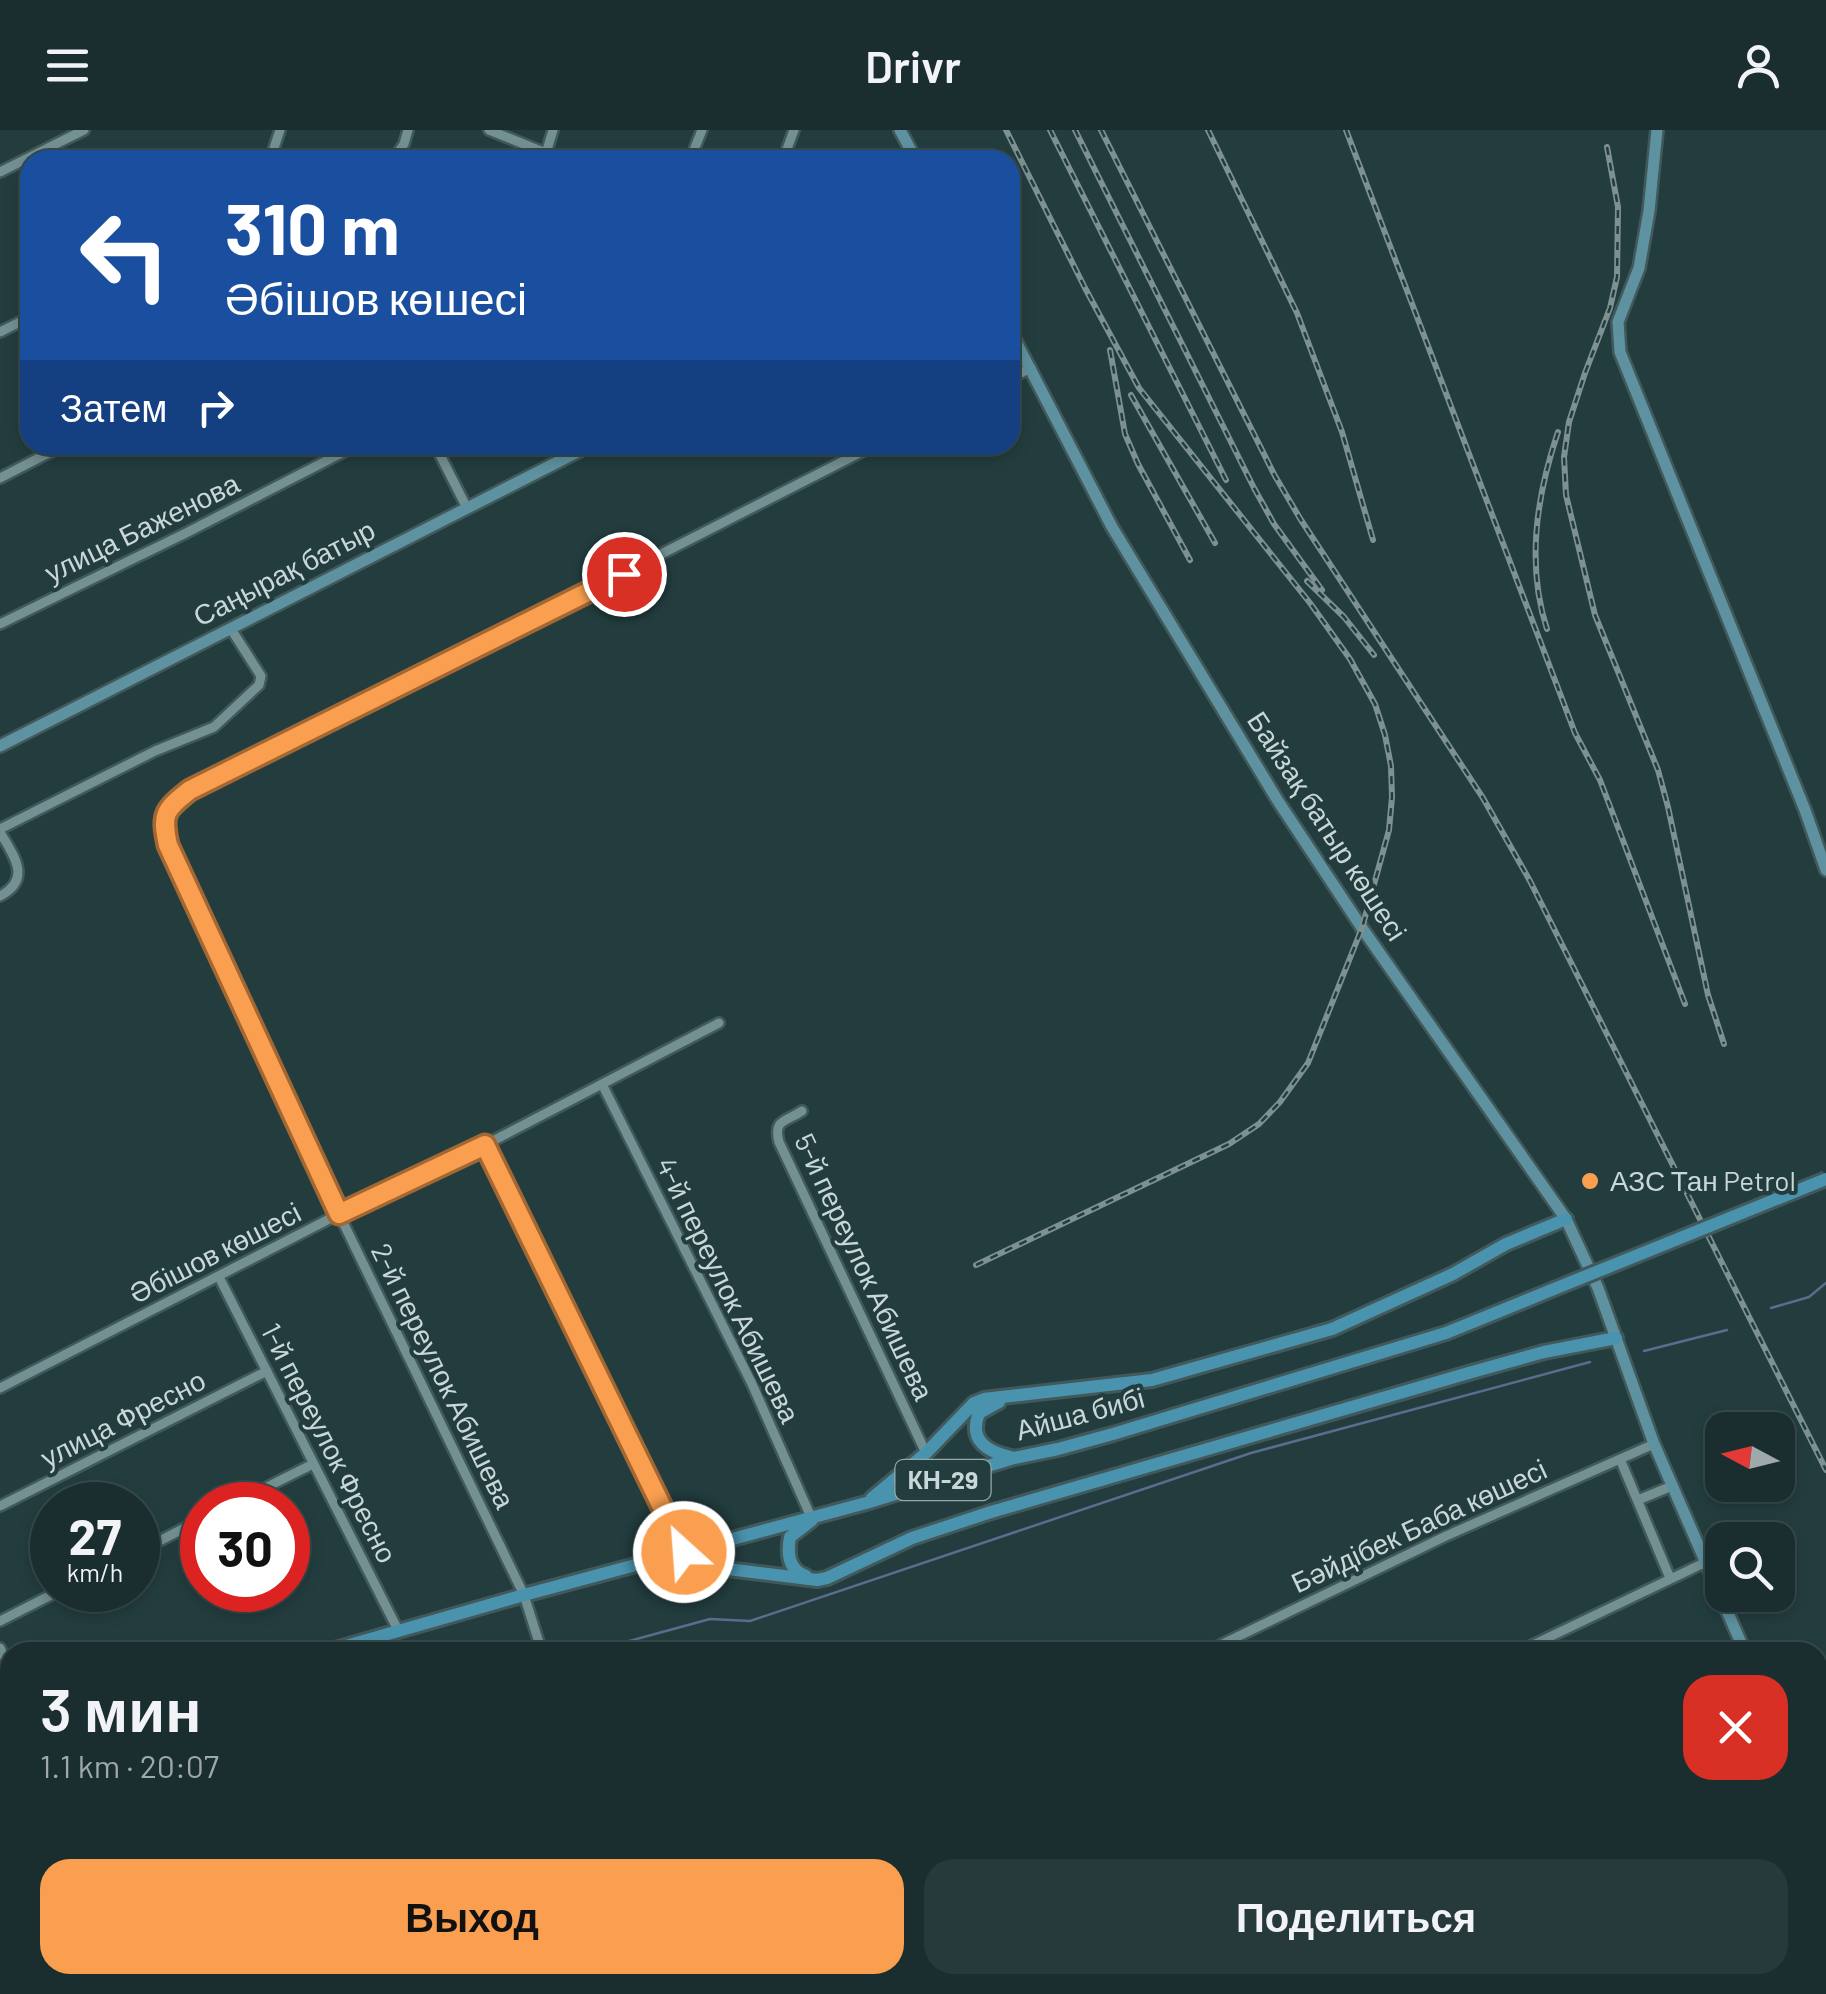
<!DOCTYPE html>
<html lang="ru">
<meta charset="utf-8">
<style>
body{margin:0;font-family:Barlow,sans-serif;background:#273a3b;color:#f1f3f6;height:100vh;display:flex;flex-direction:column;font-size:38px;white-space:nowrap}
*{box-sizing:border-box;margin:0}
p{font-size:32px;color:#9fa8aa}
.icon{flex:none;width:55px;height:55px;fill:none;stroke:currentColor;stroke-width:2;stroke-linecap:round;stroke-linejoin:round}
.map{position:relative;flex:1;overflow:hidden}
.side{position:absolute;left:0px;top:1512px;width:1828px;height:352px;display:flex;flex-direction:column;background:#1a2e2f;border-radius:30px 30px 0 0;box-shadow:0 5px 15px #0003,0 0 0 2px #384a4b}
.side>*{flex:none}
.top-card{position:absolute;left:20px;top:20px;width:1000px;height:305px;border-radius:30px;box-shadow:0 5px 15px #0003,0 0 0 2px #384a4b;background:#1a4fa0;color:#fff;overflow:hidden}
.needle{width:65px;rotate:277deg}
.tools{position:absolute;left:1705px;top:1282px;display:grid;gap:20px}
.tools a{display:grid;place-items:center;width:90px;height:90px;border-radius:20px;background:#1a2e2f;box-shadow:0 5px 15px #0003,0 0 0 2px #384a4b;font-size:50px}
.speed{position:absolute;left:30px;top:1352px;display:flex;gap:20px;font-size:50px;font-weight:700;text-align:center}
.speed>*{display:grid;place-content:center;width:130px;height:130px;border-radius:50%;background:#1a2e2f;box-shadow:0 5px 15px #0003,0 0 0 2px #384a4b;line-height:1}
.speed small{font-size:25px;font-weight:400}
.speed .limit{border:15px solid #d22;background:#fff;color:#111}
.pin{position:absolute;display:grid;place-items:center;width:85px;height:85px;color:#fff;margin:-42px;border:5px solid #fff;border-radius:50%;box-shadow:0 2px 10px #0007}
.me{position:absolute;width:110px;margin:-55px;rotate:334deg;stroke-linejoin:round;filter:drop-shadow(0 0 8px #0008)}
.turn{display:flex;align-items:center;gap:35px;height:210px;padding:0 40px;font-size:45px}
.turn .icon{width:130px;height:130px;stroke-width:2.5}
.turn b{display:block;font-size:70px;line-height:85px}
.then{display:flex;align-items:center;height:95px;padding:0 40px;background:#0003;gap:20px;font-size:38px}
.round{display:grid;place-items:center;flex:none;width:105px;height:105px;border-radius:30px;background:#273a3b}
.overview{display:flex;align-items:center;justify-content:space-between;height:170px;padding:0 40px}
h1{font-size:60px;font-weight:600;line-height:75px}
.action{display:flex;gap:20px;margin-top:auto;padding:20px 40px}
.action a{flex:1;height:115px;border-radius:30px;background:#fa9f4f;color:#111;font-size:40px;font-weight:600;line-height:115px;text-align:center}
.action a+a{background:#273a3b;color:#f1f3f6}
header{display:flex;justify-content:space-between;align-items:center;height:130px;padding:0 40px;background:#1a2e2f;font-size:45px;font-weight:600}
.map>svg:first-child{display:block}
.lines{fill:none;stroke-linecap:round;stroke-linejoin:round}
.stream{stroke:#5a6d8c;stroke-width:2.5}
.street-casing{stroke:#42595b;stroke-width:14}
.secondary-casing{stroke:#42595b;stroke-width:16}
.primary-casing{stroke:#42595b;stroke-width:18}
.street{stroke:#739092;stroke-width:9}
.secondary{stroke:#5e92a0;stroke-width:11}
.primary{stroke:#4a93ae;stroke-width:12}
.rail-casing{stroke:#7d9192;stroke-width:6}
.rail{stroke:#233d3f;stroke-width:2.5;stroke-dasharray:8;stroke-linecap:butt}
.primary-bridge-casing{stroke:#42595b;stroke-width:18;stroke-linecap:butt}
.primary-bridge{stroke:#4a93ae;stroke-width:12}
.route-casing{stroke:#a26733;stroke-width:25}
.route{stroke:#fa9f4f;stroke-width:18}
.poi-dot{fill:#fa9f4f;stroke:#233d3f;stroke-width:4}
.labels{text-anchor:middle;stroke-width:8;stroke-linejoin:round;paint-order:stroke}
.shield{fill:#233d3f;stroke:#96a9aa;stroke-width:2.5}
.shield-label{font-size:25px;font-weight:bold;fill:#c8d7d8}
.street-label{font-size:28px;fill:#c8d7d8;stroke:#233d3f}
.poi-label{font-size:28px;fill:#c8d7d8;stroke:#233d3f;text-anchor:start}
</style>
<header><svg class="icon" aria-label="menu" viewBox="0 0 24 24"><path d="M4 6h16M4 12h16M4 18h16"/></svg>Drivr<svg class="icon" aria-label="person" viewBox="0 0 24 24"><circle cx="12" cy="8" r="4"/><path d="M4 21q1-7 8-7t8 7"/></svg></header>
<div class="map">
<svg width="1826" height="1864" viewBox="0 0 1826 1864">
<rect width="100%" height="100%" fill="#233d3f"/>
<g class="lines">
<!-- stream -->
<path class="stream" d="M1771,1178L1809,1167L1826,1153
M1644,1221L1727,1200
M589,1522L710,1489L750,1491L1251,1323L1590,1232
M0,1704L10,1702"/>
<defs>
<path id="street" d="M489,0L563,30
M270,30L280,0
M393,30L404,14L408,0
M544,30L553,0
M690,30L702,0
M783,30L794,0
M0,42L84,0
M0,202L30,187
M1010,248L1031,238
M435,315L467,378
M0,348L64,315
M0,494L186,403L357,315
M0,699L155,621L214,597L259,555L261,546L231,499
M0,702C13,725 33,749 0,766
M602,954L752,1254L811,1387
M802,981C786,992 773,989 779,1012L926,1323
M485,1015L684,1422
M219,1147L398,1500
M0,1258L339,1084L485,1015L719,893
M1620,1329L1670,1448
M1638,1370L1672,1356
M231,1375L313,1334
M0,1376L267,1241
M138,1422L202,1389
M0,1491L61,1460
M0,1518L10,1539
M542,1522L524,1465L339,1084L167,715C161,683 165,680 190,660L373,571L875,315
M1206,1522L1446,1406L1654,1314
M1518,1522L1704,1433
M0,1820L10,1815
M731,1855L735,1864
M491,1864L508,1855
M788,1864L807,1855
M1025,1864L1044,1855"/>
<path id="secondary" d="M900,0L916,30
M1657,0L1649,81L1639,138L1618,192L1620,222L1805,680L1826,740
M1010,200L1112,397L1278,671L1362,798L1566,1089L1598,1158L1654,1314L1745,1522
M0,616L591,315
M1818,1705L1826,1726"/>
<path id="primary" d="M999,1272L979,1283C968,1311 988,1322 1011,1327
M872,1368L926,1323L974,1273L984,1269L1152,1250L1332,1199L1453,1144L1506,1114L1566,1089
M662,1431L817,1450L827,1448L912,1408L991,1382L1472,1242L1544,1222L1616,1208
M806,1446C788,1440 787,1423 790,1407L812,1390
M325,1522L524,1465L866,1373L1014,1328L1058,1319L1113,1304L1446,1203L1554,1159
M0,1627L10,1623"/>
</defs>
<!-- street casing -->
<use href="#street" class="street-casing"/>
<!-- secondary casing -->
<use href="#secondary" class="secondary-casing"/>
<!-- primary casing -->
<use href="#primary" class="primary-casing"/>
<!-- street -->
<use href="#street" class="street"/>
<!-- secondary -->
<use href="#secondary" class="secondary"/>
<!-- primary -->
<use href="#primary" class="primary"/>
<defs>
<path id="rail" d="M1050,0L1226,350
M1075,0L1254,358L1274,394L1322,460
M1101,0L1275,346L1301,390L1483,668L1530,751L1826,1340
M1208,0L1297,183L1342,302L1373,410
M1346,0L1575,603L1600,650L1685,874
M1607,17L1618,77L1617,147L1610,178L1585,243L1569,292L1564,327L1566,365L1595,485L1658,640L1668,677L1708,865L1724,914
M1110,220L1125,304L1138,334L1190,430
M1131,265L1215,413
M1307,451L1344,487L1374,525
M1547,499C1526,435 1537,364 1558,302
M976,1135L1229,1014L1259,994L1280,972L1308,933L1362,798L1389,700L1392,667L1391,636L1385,605L1375,574L1350,529L1310,473L1139,258L1085,158L1006,0"/>
</defs>
<!-- rail casing -->
<use href="#rail" class="rail-casing"/>
<!-- rail -->
<use href="#rail" class="rail"/>
<defs>
<path id="primary-bridge" d="M1554,1159L1826,1049"/>
</defs>
<!-- primary-bridge casing -->
<use href="#primary-bridge" class="primary-bridge-casing"/>
<!-- primary-bridge -->
<use href="#primary-bridge" class="primary-bridge"/>
</g>
<g class="lines">
<defs>
<path id="route" d="M624,444L190,660C165,680 161,683 168,715L339,1084L485,1015L684,1422"/>
</defs>
<!-- route casing -->
<use href="#route" class="route-casing"/>
<!-- route -->
<use href="#route" class="route"/>
</g>
<!-- markers -->
<circle class="poi-dot" cx="1590" cy="1051" r="10"/>
<g class="labels">
<!-- shield labels -->
<rect class="shield" x="895.5" y="1330" width="95" height="40" rx="8"/>
<g class="shield-label">
<text x="943" y="1359">КН-29</text>
</g>
<!-- street labels -->
<g class="street-label">
<text transform="translate(142 398) rotate(-26)" y="10">улица Баженова</text>
<text transform="translate(284 443) rotate(-27)" y="10">Саңырақ батыр</text>
<text transform="translate(1327 696) rotate(57)" y="10">Байзақ батыр көшесі</text>
<text transform="translate(215 1123) rotate(-27)" y="10">Әбішов көшесі</text>
<text transform="translate(864 1137) rotate(65)" y="10">5-й переулок Абишева</text>
<text transform="translate(728 1160) rotate(64)" y="10">4-й переулок Абишева</text>
<text transform="translate(443 1246) rotate(64)" y="10">2-й переулок Абишева</text>
<text transform="translate(1080 1284) rotate(-15)" y="10">Айша бибі</text>
<text transform="translate(123 1289) rotate(-27)" y="10">улица Фресно</text>
<text transform="translate(329 1313) rotate(63)" y="10">1-й переулок Фресно</text>
<text transform="translate(1419 1396) rotate(-25)" y="10">Бәйдібек Баба көшесі</text>
</g>
<!-- poi labels -->
<g class="poi-label">
<text x="1610" y="1061">АЗС Тан Petrol</text>
</g>
</g>
</svg>
<div class="tools">
<a><svg class="needle" viewBox="-14 -14 28 28"><path d="M0-13l5 13h-10z" fill="#e53935"/><path d="M0 13l5-13h-10z" fill="#9fa8aa"/></svg></a>
<a><svg class="icon" aria-label="search" viewBox="0 0 24 24"><circle cx="10" cy="10" r="6"/><path d="M15 15l6 6"/></svg></a>
</div>
<div class="speed"><div>27<small>km/h</small></div><div class="limit">30</div></div>
<div class="pin" style="left:624px;top:444px;background:#d93025"><svg class="icon" aria-label="arrive" viewBox="0 0 24 24"><path d="M6 21V4h12l-3 4 3 4H6"/></svg></div>
<svg class="me" style="left:684px;top:1422px" viewBox="-20 -20 40 40"><circle r="17" fill="#fa9f4f" stroke="#fff" stroke-width="3"/><path d="M0-11L8 9 0 5-8 9z" fill="#fff"/></svg>
<div class="top-card">
<div class="turn"><svg class="icon" aria-label="left" viewBox="0 0 24 24"><path d="M17 20v-9H6M10 6l-5 5 5 5"/></svg><div><b>310 m</b>Әбішов көшесі</div></div>
<div class="then">Затем<svg class="icon" aria-label="right" viewBox="0 0 24 24"><path d="M7 20v-9h11M14 6l5 5-5 5"/></svg></div>
</div>
<section class="side">
<div class="overview"><div><h1>3 мин</h1><p>1.1 km · 20:07</p></div><a class="round" style="background:#d93025;color:#fff"><svg class="icon" aria-label="close" viewBox="0 0 24 24"><path d="M6 6l12 12M18 6L6 18"/></svg></a></div>
<div class="action"><a>Выход</a><a>Поделиться</a></div>
</section>
</div>
